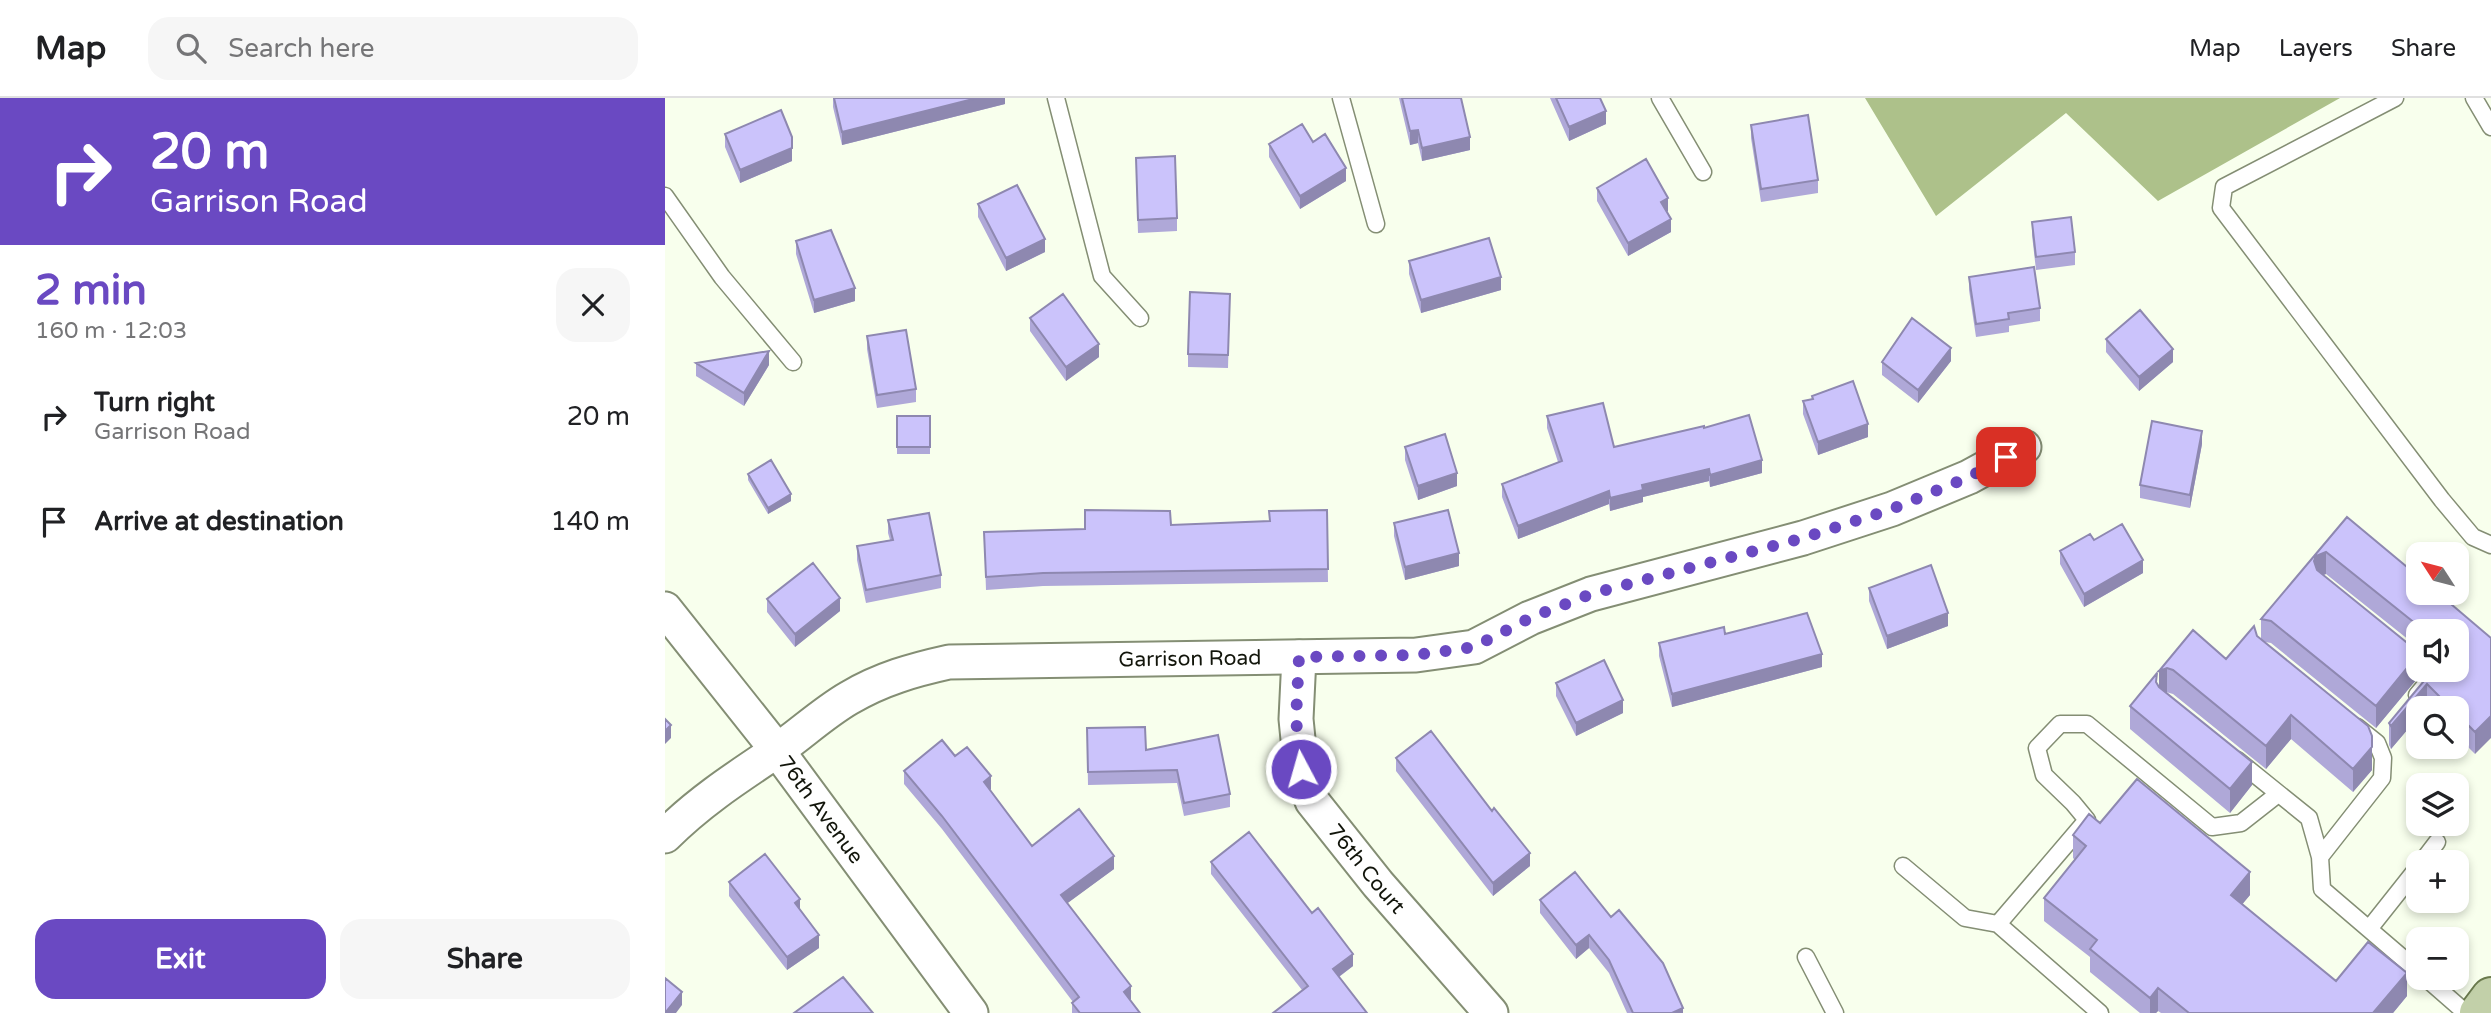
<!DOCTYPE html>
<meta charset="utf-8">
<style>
body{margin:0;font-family:"Varela Round",sans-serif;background:#f6f6f6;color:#202124;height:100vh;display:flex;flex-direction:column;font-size:26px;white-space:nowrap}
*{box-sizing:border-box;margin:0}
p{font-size:23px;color:#757577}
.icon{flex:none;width:38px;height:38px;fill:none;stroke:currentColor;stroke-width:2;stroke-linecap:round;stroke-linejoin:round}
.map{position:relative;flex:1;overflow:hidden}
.details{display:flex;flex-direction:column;background:#fff;width:665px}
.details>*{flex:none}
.banner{background:#6a49c2;color:#fff;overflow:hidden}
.needle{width:46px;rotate:306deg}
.fabs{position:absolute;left:1741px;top:444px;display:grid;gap:14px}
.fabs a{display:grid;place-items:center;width:63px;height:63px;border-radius:14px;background:#fff;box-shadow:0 4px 10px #0003;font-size:35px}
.pin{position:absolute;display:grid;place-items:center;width:60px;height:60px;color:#fff;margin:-30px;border-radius:14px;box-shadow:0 4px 10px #0006}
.me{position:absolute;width:77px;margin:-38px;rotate:354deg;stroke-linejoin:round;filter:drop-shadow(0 0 5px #0008)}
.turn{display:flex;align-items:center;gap:24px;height:147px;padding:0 35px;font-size:32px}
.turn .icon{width:91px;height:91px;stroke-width:2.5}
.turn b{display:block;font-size:49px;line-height:60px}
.round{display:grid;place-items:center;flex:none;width:74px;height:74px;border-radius:21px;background:#f6f6f6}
.summary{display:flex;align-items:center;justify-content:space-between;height:119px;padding:0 35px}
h1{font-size:42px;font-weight:700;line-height:52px;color:#6a49c2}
.primary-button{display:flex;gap:14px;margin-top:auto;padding:14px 35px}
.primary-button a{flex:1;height:80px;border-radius:21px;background:#6a49c2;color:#fff;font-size:28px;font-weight:700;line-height:80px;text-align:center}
.primary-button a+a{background:#f6f6f6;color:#202124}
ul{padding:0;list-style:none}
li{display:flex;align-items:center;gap:21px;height:105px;padding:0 35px}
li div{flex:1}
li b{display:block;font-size:26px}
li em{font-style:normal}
header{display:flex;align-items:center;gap:42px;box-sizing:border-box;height:98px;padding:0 35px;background:#fff;border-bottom:2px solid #e0e0e0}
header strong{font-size:33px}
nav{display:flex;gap:38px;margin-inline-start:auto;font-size:24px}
.search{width:490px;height:63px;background:#f6f6f6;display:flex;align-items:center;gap:18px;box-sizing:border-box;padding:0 24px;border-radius:21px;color:#757577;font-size:26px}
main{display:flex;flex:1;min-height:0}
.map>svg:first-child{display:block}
.forest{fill:#adc18a}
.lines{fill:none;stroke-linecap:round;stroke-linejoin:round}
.service-casing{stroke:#848e74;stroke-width:19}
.minor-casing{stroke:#848e74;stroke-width:37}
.primary-casing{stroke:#6a7a4d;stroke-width:42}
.service{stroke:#fff;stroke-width:16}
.minor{stroke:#fff;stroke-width:33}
.primary{stroke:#c2d0a9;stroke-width:38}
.wall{fill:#afa8d8}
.shaded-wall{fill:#8e88b0}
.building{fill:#cbc3fb;stroke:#8e88b0;stroke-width:2}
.route{stroke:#6a49c2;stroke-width:12;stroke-dasharray:0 21.6}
.labels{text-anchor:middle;stroke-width:7;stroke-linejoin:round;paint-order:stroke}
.street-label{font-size:21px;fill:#12150b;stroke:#fff}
</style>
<header>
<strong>Map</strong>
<div class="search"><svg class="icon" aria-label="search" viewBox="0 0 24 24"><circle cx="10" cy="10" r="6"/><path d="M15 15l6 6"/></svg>Search here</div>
<nav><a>Map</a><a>Layers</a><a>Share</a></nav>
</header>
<main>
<section class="details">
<div class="banner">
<div class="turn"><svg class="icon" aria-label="right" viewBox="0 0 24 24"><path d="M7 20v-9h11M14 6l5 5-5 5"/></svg><div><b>20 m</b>Garrison Road</div></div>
</div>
<div class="summary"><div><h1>2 min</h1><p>160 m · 12:03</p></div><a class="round"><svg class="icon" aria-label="close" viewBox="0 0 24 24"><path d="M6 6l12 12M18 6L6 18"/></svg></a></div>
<ul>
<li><svg class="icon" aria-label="right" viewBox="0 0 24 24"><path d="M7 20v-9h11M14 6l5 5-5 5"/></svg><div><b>Turn right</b><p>Garrison Road</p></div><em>20 m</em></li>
<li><svg class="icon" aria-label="arrive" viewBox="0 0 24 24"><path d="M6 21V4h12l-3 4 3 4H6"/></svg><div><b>Arrive at destination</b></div><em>140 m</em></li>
</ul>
<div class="primary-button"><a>Exit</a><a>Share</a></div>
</section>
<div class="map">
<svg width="1826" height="915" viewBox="0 0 1826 915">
<rect width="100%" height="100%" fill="#f8ffed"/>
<!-- forest -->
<path class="forest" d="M1200,0H1675L1493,103L1401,15L1271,118Z"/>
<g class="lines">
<defs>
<path id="service" d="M391,0L437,178L475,220
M676,0L711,126
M995,0L1038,74
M1730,0L1559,89L1556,110L1777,402L1808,439L1826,447
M1809,0L1826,29
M0,98L57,179L128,264
M1752,597L1762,585L1761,572
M1572,662L1644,720L1655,759L1657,791L1754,874
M1655,759L1717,680L1718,660L1712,645L1692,629
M1756,765L1772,744
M1238,768L1300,820L1333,826L1422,722L1408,705L1379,677L1372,650L1395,626H1422L1547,729L1576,725L1613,696
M1333,826L1435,915
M1704,831L1754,768
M1141,859L1170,915
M1761,880L1801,915"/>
<g id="minor">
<path id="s1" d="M0,511L112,652L306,915"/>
<path id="s2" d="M634,559L631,621L636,671L647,703L713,786L826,915"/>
<path id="s3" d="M0,738C34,704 71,680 110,654C135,637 158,615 184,600C216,581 248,572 284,564L751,557L809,549L865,520L926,496L1138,440L1227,411L1304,379L1359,349"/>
</g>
<path id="primary" d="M1814,915L1826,899"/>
</defs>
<!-- service casing -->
<use href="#service" class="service-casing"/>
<!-- minor casing -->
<use href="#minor" class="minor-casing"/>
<!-- primary casing -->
<use href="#primary" class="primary-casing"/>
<!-- service -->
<use href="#service" class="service"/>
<!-- minor -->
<use href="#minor" class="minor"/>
<!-- primary -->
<use href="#primary" class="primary"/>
</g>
<!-- wall -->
<path class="wall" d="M168,0H340V6L177,47L168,9Z
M734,0H796L805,52L757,63L753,45L745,47Z
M885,0H935L941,26L904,43Z
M1086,27L1153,82V95L1096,104L1086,40Z
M60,36L127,63L75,85L60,49Z
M648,44L681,83L635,111L604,59V46Z
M471,73L512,120V133L473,135Z
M932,90L1003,113L1002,114L1006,134L963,158L932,103Z
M313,106L380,154L341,173L313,119Z
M1367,124L1410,154V167L1371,172L1367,137Z
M131,143L190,203L149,215L131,156Z
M744,163L836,192L756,215L744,176Z
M1304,179L1375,210V223L1344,228V234L1311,239L1304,192Z
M565,196L563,270L523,269V256Z
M365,220L434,259L401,283L365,233Z
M202,238L251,291V304L212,310L202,251Z
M1441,241L1508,264L1474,293L1441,254Z
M1286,263L1253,305L1217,277V264Z
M31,265L104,267L79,308L31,278Z
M1147,301L1203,339L1153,357L1138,316V303Z
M232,318H265V356H232Z
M882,318L949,349L1039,330L1097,375L1045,389L1044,383L978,399V404L945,413L944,406L853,441L837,399V386L893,364L882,330Z
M1537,346L1525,410L1475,400V387Z
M740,349L792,388L753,402L740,362Z
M83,376L126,403L103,416L83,382Z
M662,412L663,484L378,488L321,492L319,434L420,431L605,423Z
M1682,419L1826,540L1810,656L1792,638V611H1765L1762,608L1760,611H1754V618L1726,651L1724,647V625L1768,572L1792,534H1754V550L1661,476L1658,477L1751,582L1711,630L1606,545L1600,544L1707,662V672L1688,694L1626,641L1601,671L1508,596L1501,594L1587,687L1565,715L1465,631V608L1492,586L1494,588V573L1528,532L1561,561L1592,538L1596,541V521Z
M223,422L276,477V490L201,505L192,462V448L225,442L223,435Z
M729,425L794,468L740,482L729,438Z
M1429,442L1478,475L1419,509L1395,466V453Z
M1204,490L1283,528L1222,551L1204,503Z
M102,501L175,513L130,549L102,514Z
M1060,536L1157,569L1007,609L994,558V545Z
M891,585L958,615L911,638L891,598Z
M422,630L481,652L565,696V709L519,718L512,685L423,687Z
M290,658L326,691L325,692L367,748L449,771L402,805L466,901L465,902L475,915H407V905L408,904L277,731L239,686V673Z
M731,660L865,768L828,798L731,673Z
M1435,725L1585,797L1577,806L1671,883L1742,898L1728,915H1496L1493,913L1491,915H1475L1425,874V859L1379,823V800L1410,762L1408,760V737Z
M546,764L688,868L674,879L637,892L546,776Z
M910,774L1018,915H962L944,875L924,850L911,861L875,815V802Z
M64,784L154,850L122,872L64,798Z"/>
<!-- shaded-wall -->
<path class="shaded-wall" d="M312,0H340V6L177,47V34Z
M941,13V26L904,43V29Z
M753,32V45L745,47V33Z
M805,39V52L757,63V50Z
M127,50V63L75,85V72Z
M681,70V83L635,111V98Z
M1003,100V113L996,117V104Z
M1006,121V134L963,158V145Z
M380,141V154L341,173V160Z
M836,179V192L756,215V202Z
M190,190V203L149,215V202Z
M434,246V259L401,283V269Z
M1286,250V263L1253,305V292Z
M1508,251V264L1474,293V279Z
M104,253V267L79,308V295Z
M1203,326V339L1153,357V344Z
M1537,333V346L1525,410V397Z
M1097,362V375L1045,389V377Z
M1044,371V383L978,399V404L945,413V400L977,387Z
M792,375V388L753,402V388Z
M944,393V406L853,441V428Z
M126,396V403L103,416V410Z
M1661,454V476L1651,480L1649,463L1651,458Z
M794,455V468L740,482V469Z
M1478,462V475L1419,509V496Z
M175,500V513L130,549V536Z
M1283,515V528L1222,551V538Z
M1157,556V569L1007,609V596Z
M1751,559V582L1711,630V608Z
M1502,570V594L1494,597V573Z
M1762,586V608L1760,611H1754V618L1726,651V628Z
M958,602V615L911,638V625Z
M1626,617V641L1601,671V648Z
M1826,618V640L1810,656V634Z
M6,627V640L0,646V633Z
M1707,638V672L1688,694V671Z
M1587,664V687L1565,715V691Z
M326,678V691L319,697V684Z
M865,755V768L828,798V785Z
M449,758V771L396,810V797Z
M1585,774V797L1566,820V797Z
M135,801V814L130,805Z
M154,837V850L122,872V859Z
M924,837V850L911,861V847Z
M688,856V868L668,883V871Z
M1742,875V898L1728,915H1708Z
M466,888V901L459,907V894Z
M1493,890V913L1491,915H1485V900Z
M17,894V907L11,915H0Z
M1018,910V915H1007Z"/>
<!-- building -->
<path class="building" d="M169,0H312L177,34Z
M737,0H796L805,39L757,50L753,32L745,33Z
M891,0H935L941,13L904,29Z
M116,12L127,39V50L75,72L60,36Z
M1143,17L1153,82L1096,91L1086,27Z
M637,26L648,44L660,36L681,70L635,98L604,46Z
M510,58L512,120L473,122L471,60Z
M981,61L1003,100L996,104L1006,121L963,145L932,90Z
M352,87L380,141L341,160L313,106Z
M1406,119L1410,154L1371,159L1367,124Z
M166,132L190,190L149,202L131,143Z
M824,140L836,179L756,202L744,163Z
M1369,169L1375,210L1343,215L1344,221L1311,226L1304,179Z
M525,194L565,196L563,257L523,256Z
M398,196L434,246L401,269L365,220Z
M1475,212L1508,251L1474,279L1441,241Z
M1247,220L1286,250L1253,292L1217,264Z
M241,232L251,291L212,297L202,238Z
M104,253L79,295L31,265Z
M1188,283L1203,326L1153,344L1138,303L1148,301L1147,298Z
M938,305L949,349L1039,328V330L1084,317L1097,362L1045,377L1044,371L977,387L978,392L945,400L944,393L853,428L837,386L897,363L882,318Z
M232,318H265V349H232Z
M1487,323L1537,333L1525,397L1475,387Z
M780,336L792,375L753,388L740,349Z
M106,362L126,396L103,410L83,376Z
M420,412L505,413L506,427L605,423L604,413L662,412L663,471L378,475L321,479L319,434L420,431Z
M783,412L794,455L740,469L729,425Z
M264,415L276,477L201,492L192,448L228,442L223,422Z
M1682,419L1754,479V495H1773L1826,540V618L1810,634L1792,616V611H1787L1762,586L1726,628L1724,625L1768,572H1792V534H1761L1661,454L1651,458L1649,463L1652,472L1751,552V559L1711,608L1606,523L1596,521Z
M1457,426L1478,462L1419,496L1395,453L1425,436L1429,442Z
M148,465L175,500L130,536L102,501Z
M1266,467L1283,515L1222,538L1204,490Z
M1142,515L1157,556L1007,596L994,545L1059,529L1060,536Z
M1589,528L1592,538L1703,628L1707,638V649L1688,671L1626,617L1601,648L1508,572L1502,570L1494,573L1528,532L1561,561Z
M939,562L958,602L911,625L891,585Z
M1492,575L1491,584L1494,589L1587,664L1565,691L1465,608Z
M0,621L6,627L0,633Z
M480,629L481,652L553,637L565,696L519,705L512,672L423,674L422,630Z
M766,633L827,713L829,710L865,755L828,785L731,660Z
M277,642L290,658L302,649L326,678L319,684L367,748L414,711L449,758L396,797L466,888L459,894L475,915H415L407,905L414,899L277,718L239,673Z
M1472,681L1585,774L1566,797L1671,883L1703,844L1742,875L1708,915H1524L1493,890L1485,900L1425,851L1432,842L1379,800L1421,748L1408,737L1424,716L1435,725Z
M584,734L647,815L653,810L688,856L668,871L702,915H608L643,888L546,764Z
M100,756L135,801L130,805L154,837L122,859L64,784Z
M910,774L946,819L954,812L998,865L1018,910L1007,915H968L944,862L924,837L911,847L875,802Z
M178,879L208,915H129Z
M0,880L17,894L0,915Z"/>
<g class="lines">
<!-- route -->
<path class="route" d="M636,671L631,621L634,559L751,557L809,549L865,520L926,496L1138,440L1227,411L1304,379L1341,359"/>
</g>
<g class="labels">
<!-- street labels -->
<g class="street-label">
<text dy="7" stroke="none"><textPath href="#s3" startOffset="578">Garrison Road</textPath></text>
<text dy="7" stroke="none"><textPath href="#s1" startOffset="254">76th Avenue</textPath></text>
<text dy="7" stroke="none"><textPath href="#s2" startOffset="233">76th Court</textPath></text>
</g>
</g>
</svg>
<div class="fabs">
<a><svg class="needle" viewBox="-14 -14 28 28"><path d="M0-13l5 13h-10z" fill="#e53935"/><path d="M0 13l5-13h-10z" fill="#757577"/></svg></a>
<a><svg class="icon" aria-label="sound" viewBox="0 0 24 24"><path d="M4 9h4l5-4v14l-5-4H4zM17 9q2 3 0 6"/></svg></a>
<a><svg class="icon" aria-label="search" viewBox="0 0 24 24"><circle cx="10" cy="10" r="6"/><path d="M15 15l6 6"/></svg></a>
<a><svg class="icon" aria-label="layers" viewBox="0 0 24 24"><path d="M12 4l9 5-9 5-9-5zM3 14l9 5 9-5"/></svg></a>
<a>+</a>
<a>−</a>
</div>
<div class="pin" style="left:1341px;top:359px;background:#d93025"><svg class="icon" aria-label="arrive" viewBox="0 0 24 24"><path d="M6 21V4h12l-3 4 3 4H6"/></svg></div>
<svg class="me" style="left:636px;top:671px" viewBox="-20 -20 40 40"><circle r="17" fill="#6a49c2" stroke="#fff" stroke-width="3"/><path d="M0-11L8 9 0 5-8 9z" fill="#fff"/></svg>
</div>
</main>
